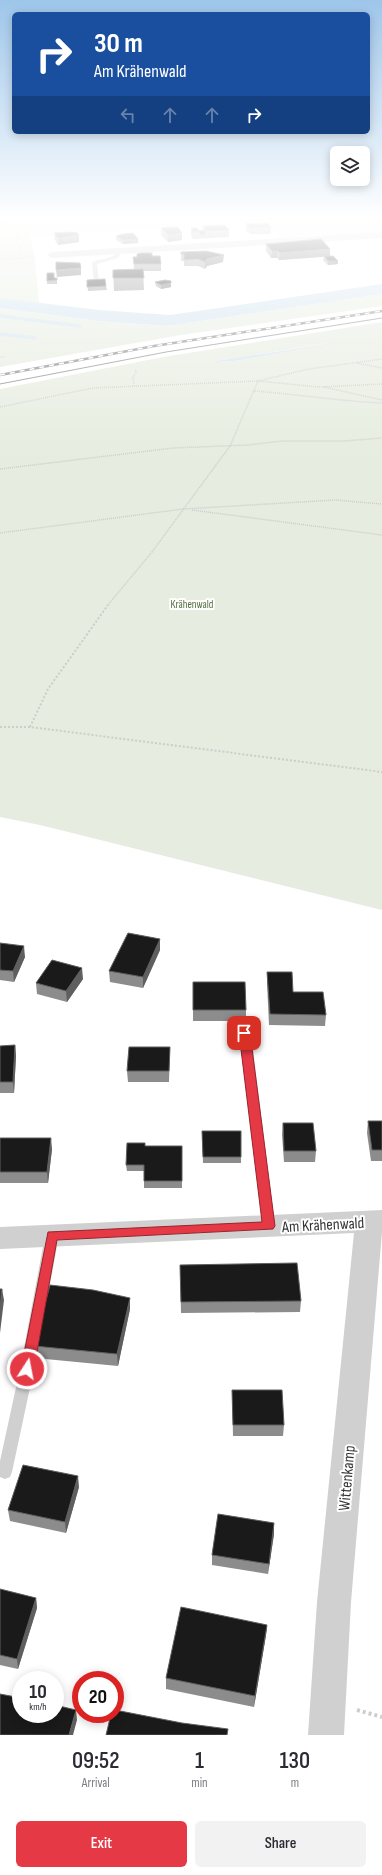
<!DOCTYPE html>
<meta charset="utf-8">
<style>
body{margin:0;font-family:"Sofia Sans Condensed",sans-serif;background:#f2f2f3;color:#2b2b33;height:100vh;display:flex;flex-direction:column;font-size:15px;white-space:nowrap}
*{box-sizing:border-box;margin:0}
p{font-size:13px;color:#7c7c81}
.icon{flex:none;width:22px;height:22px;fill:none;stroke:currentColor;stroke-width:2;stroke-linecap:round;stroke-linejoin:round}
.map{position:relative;height:1735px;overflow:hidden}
.panel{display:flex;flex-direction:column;background:#fff;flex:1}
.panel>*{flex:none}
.banner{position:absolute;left:12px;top:12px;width:358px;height:122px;border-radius:6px;box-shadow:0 2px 10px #0003;background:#1a4fa0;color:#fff;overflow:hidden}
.buttons{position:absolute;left:330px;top:146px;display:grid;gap:8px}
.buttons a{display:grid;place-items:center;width:40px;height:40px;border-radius:6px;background:#fff;box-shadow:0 2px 10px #0003;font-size:20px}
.speed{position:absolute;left:12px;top:1671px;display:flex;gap:8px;font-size:20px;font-weight:700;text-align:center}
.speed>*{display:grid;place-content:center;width:52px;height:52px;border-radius:50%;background:#fff;box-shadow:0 2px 10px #0003;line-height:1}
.speed small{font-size:10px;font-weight:400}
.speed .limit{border:6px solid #d22;background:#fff;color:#111}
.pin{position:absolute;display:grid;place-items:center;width:34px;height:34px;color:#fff;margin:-17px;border-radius:8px;box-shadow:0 2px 6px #0006}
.me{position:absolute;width:44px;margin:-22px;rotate:11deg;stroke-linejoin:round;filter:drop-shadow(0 0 3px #0008)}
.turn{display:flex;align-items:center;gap:14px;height:84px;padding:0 16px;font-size:18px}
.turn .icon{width:52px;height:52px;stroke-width:2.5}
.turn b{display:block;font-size:28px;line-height:34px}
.lanes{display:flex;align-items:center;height:38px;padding:0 16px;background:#0003;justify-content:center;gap:20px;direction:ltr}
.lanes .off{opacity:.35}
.eta{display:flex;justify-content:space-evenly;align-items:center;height:68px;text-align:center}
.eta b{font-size:24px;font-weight:600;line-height:28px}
.primary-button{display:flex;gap:8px;margin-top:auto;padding:8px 16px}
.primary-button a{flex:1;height:46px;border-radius:6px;background:#e63946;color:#fff;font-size:16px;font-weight:600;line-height:46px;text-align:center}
.primary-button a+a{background:#f2f2f3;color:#2b2b33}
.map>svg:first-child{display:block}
.green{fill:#e6ecdf;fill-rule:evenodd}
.water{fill:#cfe2ee}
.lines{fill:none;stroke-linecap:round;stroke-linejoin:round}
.stream{stroke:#cfe2ee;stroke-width:3.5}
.path-far2{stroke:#cdcdcd;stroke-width:1.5;stroke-dasharray:1 1;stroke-linecap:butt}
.path-far1{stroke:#cdcdcd;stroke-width:2;stroke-dasharray:2 2;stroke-linecap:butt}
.path{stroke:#cdcdcd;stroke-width:4;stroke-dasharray:3 3;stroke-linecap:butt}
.lane{fill:#d0d0d0;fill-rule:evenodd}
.street{fill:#d0d0d0;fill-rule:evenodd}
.tram{stroke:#888;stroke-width:1}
.rail-casing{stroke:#888;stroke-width:2.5}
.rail{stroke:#fff;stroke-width:1.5;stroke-dasharray:5;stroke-linecap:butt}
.wall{fill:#8c8c8c}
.shaded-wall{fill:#5f5f5f}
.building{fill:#1a1a1a;stroke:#5f5f5f}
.route{fill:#e63946;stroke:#96252e}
.labels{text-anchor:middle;stroke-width:4;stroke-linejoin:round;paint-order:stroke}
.far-park-label{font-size:11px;fill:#56703f;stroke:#fff}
.near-street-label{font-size:16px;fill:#333;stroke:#fff}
</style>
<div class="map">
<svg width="382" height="1735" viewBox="0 0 382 1735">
<rect width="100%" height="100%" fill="#fff"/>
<!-- green -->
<path class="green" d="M0,219H382V232L280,237L267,221L30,236L35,260L39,303L0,298Z
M382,294V306L181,335L0,367V308L98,321L167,326Z
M382,322V910L40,825L0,817V389L163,357ZM330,343L235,361L216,362V361Z"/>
<!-- water -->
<path class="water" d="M382,284V294L167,326L98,321L0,308V298L99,310L170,315Z
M339,342L235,361L216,362V361Z"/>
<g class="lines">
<!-- stream -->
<path class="stream" d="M0,316L80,326
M0,334L35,338"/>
<!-- path-far2 -->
<path class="path-far2" d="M271,219L277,226
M0,224L36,219
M292,224L300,219
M19,258L20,248L16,240L19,232L38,219
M0,259L35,257
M0,357H6
M357,363L382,368
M134,386L133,378L136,372L135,369
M324,387L382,400
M253,391C296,394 339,401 382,403
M0,407L93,388L258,381L309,369L382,359
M0,469L173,448L248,445L282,441H344L382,438
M192,510L382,535
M0,533L183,509L335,500L382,504
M107,606L152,552L230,446L258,381L319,387L382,384"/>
<!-- path-far1 -->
<path class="path-far1" d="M0,727H30L382,772
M30,727L48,689L108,605"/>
<!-- path -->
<path class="path" d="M357,1710L382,1717"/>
<!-- lane -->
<path class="lane" d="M118,250L122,251L118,258L97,264L99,282L94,283L92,262C102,258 113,260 118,250Z
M245,1029L249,1030L251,1033L275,1226L274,1230L269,1231L264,1230L263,1226L239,1033L241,1030Z
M52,1231L57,1232L59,1236L34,1369L12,1472L10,1477L5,1479L0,1477V1461L20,1369L45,1236L47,1232Z"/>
<!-- street -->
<path class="street" d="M382,232V238L52,258L47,255L52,252Z
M382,1210V1232L351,1602L344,1735H308L317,1602L354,1233L0,1249V1227Z"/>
<!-- tram -->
<path class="tram" d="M0,384L166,352L382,318"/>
<defs>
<path id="rail" d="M0,375L154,346L382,311"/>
</defs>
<!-- rail casing -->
<use href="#rail" class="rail-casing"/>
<!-- rail -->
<use href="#rail" class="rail"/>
</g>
<!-- wall -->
<path class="wall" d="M246,223L271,227V234H250L246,230Z
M203,226L229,230V237L193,239L191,235V228L199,231L203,230Z
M161,228L182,233V240L168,242L161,235Z
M54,233L79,242L58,245L55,240Z
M116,236L138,239V243L123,244L116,240Z
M266,244L330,249V256L338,264L328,265L323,260L324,257L279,260L277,258H271L266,251Z
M181,252L223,262L207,266L205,269L198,266H184V261H181Z
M152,256L161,264V271H143L144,290L114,291L113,270L134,269L133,257Z
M54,278H57V284H47V281Z
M87,280L106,286L107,290L88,291Z
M155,282L171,283V287L161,289L156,286Z
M0,943L25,957L14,982L0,980Z
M160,950L143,988L110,982L109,971Z
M267,972L293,992L326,1015L325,1026L269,1025L267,983Z
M83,979L67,1002L37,994L36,983Z
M193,982L246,1010V1021H193Z
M15,1045L16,1056L14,1093H0V1046Z
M170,1047L169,1082H128L127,1071Z
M368,1121H382V1161H371L367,1133Z
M283,1123L316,1151L315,1162H284L282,1135Z
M202,1131L241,1157V1163H203Z
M0,1138L52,1149L48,1183H0Z
M145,1146H182V1188H144V1171H127L126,1165Z
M180,1265L301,1301L300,1312L181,1313Z
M130,1309L118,1366L35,1358L34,1346Z
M232,1390L284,1425L283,1436H233Z
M79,1487L66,1533L10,1521L8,1510Z
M274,1523V1534L268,1574L212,1565V1555Z
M0,1589L36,1598L37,1608L18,1669L0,1665Z
M267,1625L266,1635L254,1707L166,1689V1678Z"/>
<!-- shaded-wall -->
<path class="shaded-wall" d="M182,233V240L168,242V235Z
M79,235V242L58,245V238Z
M138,239V243L123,244V240Z
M330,249V256L279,260L280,253Z
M272,251H278L277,258H271Z
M224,255L223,262L207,266L205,269V262L207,259Z
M328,261H338V264L328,265Z
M81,268V275L57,277L56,270Z
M171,283V287L161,289V285Z
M160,939V950L143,988V977Z
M24,946L25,957L14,982L13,971Z
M82,968L83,979L67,1002L66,991Z
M15,1045L16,1056L14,1093L13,1082Z
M51,1138L52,1149L48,1183L47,1172Z
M2,1289L4,1300L0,1333V1309Z
M130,1298V1309L118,1366L117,1354Z
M78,1476L79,1487L66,1533L65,1522Z
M274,1523V1534L268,1574L269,1564Z
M36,1598L37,1608L18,1669L17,1659Z
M267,1625L266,1635L254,1707L255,1696Z
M76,1710L77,1720L73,1735H69Z"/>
<!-- building -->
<path class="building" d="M246,223L255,224L267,223L271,227L250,228Z
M225,225L229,230L206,231L203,226Z
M178,227L182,233L168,235L161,228Z
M191,228H197L200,232H193Z
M204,230L206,234L200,235L199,231Z
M72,232L77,233L79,235L58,238L54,233Z
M133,233L138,239L123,240L116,236L123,234Z
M321,239L330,249L280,253L278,251H272L266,244Z
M206,251L224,255L207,259L205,262L198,259L184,260V254H181V252Z
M140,253H152V256H160L161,264H134L133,257H137V254Z
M324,256H333L338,261H328Z
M56,262L80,263L81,268L56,270Z
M143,269L144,278H113V270Z
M47,273H54V278H57V280L47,281Z
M105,279L106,286L87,287V280Z
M165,280L171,281V283L161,285L155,282Z
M128,933L160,939L143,977L109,971Z
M0,943L24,946L13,971L0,970Z
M52,960L82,968L66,991L36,983Z
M267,972H292L293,992H323L326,1015L270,1014Z
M193,982H245L246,1010H193Z
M15,1045L13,1082H0V1046Z
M129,1047H170L169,1071H127Z
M368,1121H382V1150H372Z
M283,1123H313L316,1151H284Z
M202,1131H241V1157H203Z
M0,1138H51L47,1172H0Z
M127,1143H145V1146H182V1181H144V1165H126Z
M297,1263L301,1301L181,1302L180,1265Z
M50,1285L93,1290L130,1298L117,1354L34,1346Z
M0,1289H2L0,1309Z
M232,1390H282L284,1425H233Z
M23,1465L78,1476L65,1522L8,1510Z
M218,1514L274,1523L269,1564L212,1555Z
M0,1589L36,1598L17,1659L0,1655Z
M181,1607L267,1625L255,1696L166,1678Z
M0,1694L21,1698V1714H55V1705L76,1710L69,1735H0Z
M115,1710L182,1723L228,1729L227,1735H106L111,1714H115Z"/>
<!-- sky -->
<linearGradient id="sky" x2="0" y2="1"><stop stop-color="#9ec6ea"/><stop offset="0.47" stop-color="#fff"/><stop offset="1" stop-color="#fff" stop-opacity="0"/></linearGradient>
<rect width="382" height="462" fill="url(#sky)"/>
<!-- route -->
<path class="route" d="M244,1029L250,1033L275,1226L273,1229L57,1240L34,1369L32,1373L27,1375L23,1373L21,1369L48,1232L262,1222L239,1033Z"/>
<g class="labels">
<!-- far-park labels -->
<g class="far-park-label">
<text x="192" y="608">Krähenwald</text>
</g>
<!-- near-street labels -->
<g class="near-street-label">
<text transform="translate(323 1224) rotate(-3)" y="6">Am Krähenwald</text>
<text transform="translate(346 1478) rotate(-85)" y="6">Wittenkamp</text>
</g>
</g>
</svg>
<div class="buttons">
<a><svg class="icon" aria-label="layers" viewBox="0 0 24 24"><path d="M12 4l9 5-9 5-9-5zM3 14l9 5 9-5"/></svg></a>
</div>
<div class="speed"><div>10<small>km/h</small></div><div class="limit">20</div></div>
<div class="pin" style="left:244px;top:1033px;background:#d93025"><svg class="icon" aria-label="arrive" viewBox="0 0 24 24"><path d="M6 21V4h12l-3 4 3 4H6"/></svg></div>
<svg class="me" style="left:27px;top:1369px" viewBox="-20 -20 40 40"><circle r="17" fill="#e63946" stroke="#fff" stroke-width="3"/><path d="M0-11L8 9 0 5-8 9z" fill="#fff"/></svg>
<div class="banner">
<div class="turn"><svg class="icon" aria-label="right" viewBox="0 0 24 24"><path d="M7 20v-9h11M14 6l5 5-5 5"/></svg><div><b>30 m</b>Am Krähenwald</div></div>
<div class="lanes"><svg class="icon off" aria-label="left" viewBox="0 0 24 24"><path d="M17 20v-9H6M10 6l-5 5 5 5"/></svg><svg class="icon off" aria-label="ahead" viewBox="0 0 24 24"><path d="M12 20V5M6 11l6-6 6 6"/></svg><svg class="icon off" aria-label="ahead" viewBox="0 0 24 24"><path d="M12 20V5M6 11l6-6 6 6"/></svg><svg class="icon" aria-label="right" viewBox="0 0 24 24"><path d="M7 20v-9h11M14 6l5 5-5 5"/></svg></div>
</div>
</div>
<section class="panel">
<div class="eta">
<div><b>09:52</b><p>Arrival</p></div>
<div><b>1</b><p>min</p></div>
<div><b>130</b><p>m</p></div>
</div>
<div class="primary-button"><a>Exit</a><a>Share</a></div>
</section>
